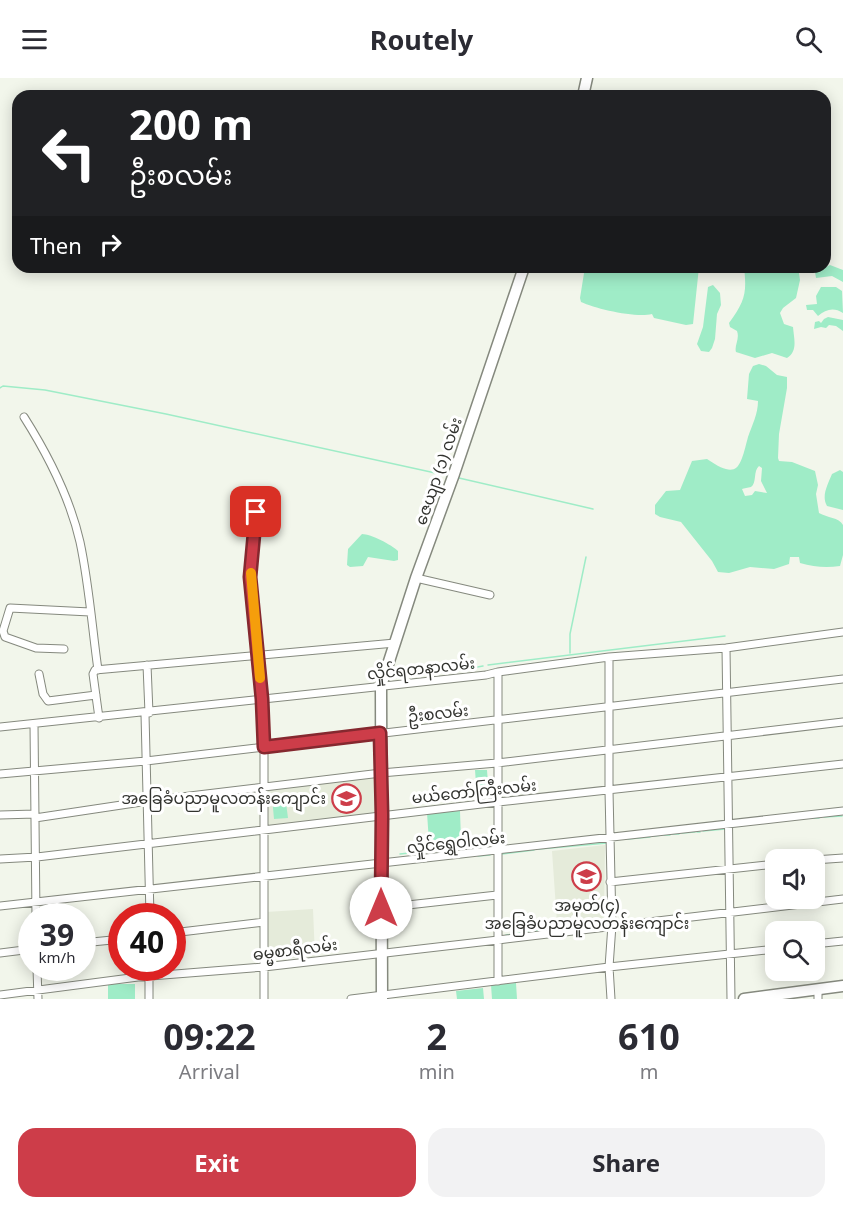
<!DOCTYPE html>
<meta charset="utf-8">
<style>
body{margin:0;font-family:"Noto Sans","Noto Sans Myanmar",sans-serif;background:#f2f2f3;color:#2b2b33;height:100vh;display:flex;flex-direction:column;font-size:22px;white-space:nowrap}
*{box-sizing:border-box;margin:0}
p{font-size:20px;color:#7c7c81}
.icon{flex:none;width:33px;height:33px;fill:none;stroke:currentColor;stroke-width:2;stroke-linecap:round;stroke-linejoin:round}
.map{position:relative;height:921px;overflow:hidden}
.sheet{display:flex;flex-direction:column;background:#fff;flex:1}
.sheet>*{flex:none}
.guide{position:absolute;left:12px;top:12px;width:819px;height:183px;border-radius:18px;box-shadow:0 3px 15px #0003;background:#202124;color:#fff;overflow:hidden}
.tools{position:absolute;left:765px;top:771px;display:grid;gap:12px}
.tools a{display:grid;place-items:center;width:60px;height:60px;border-radius:12px;background:#fff;box-shadow:0 3px 15px #0003;font-size:30px}
.speed{position:absolute;left:18px;top:825px;display:flex;gap:12px;font-size:30px;font-weight:700;text-align:center}
.speed>*{display:grid;place-content:center;width:78px;height:78px;border-radius:50%;background:#fff;box-shadow:0 3px 15px #0003;line-height:1}
.speed small{font-size:15px;font-weight:400}
.speed .limit{border:9px solid #d22;background:#fff;color:#111}
.pin{position:absolute;display:grid;place-items:center;width:51px;height:51px;color:#fff;margin:-26px;border-radius:12px;box-shadow:0 3px 9px #0006}
.me{position:absolute;width:66px;margin:-33px;rotate:0deg;stroke-linejoin:round;filter:drop-shadow(0 0 4px #0008)}
.turn{display:flex;align-items:center;gap:21px;height:126px;padding:0 18px;font-size:27px}
.turn .icon{width:78px;height:78px;stroke-width:2.5}
.turn b{display:block;font-size:42px;line-height:51px}
.then{display:flex;align-items:center;height:57px;padding:0 18px;background:#0003;gap:12px;font-size:22px}
.eta{display:flex;justify-content:space-evenly;align-items:center;height:102px;text-align:center}
.eta b{font-size:36px;font-weight:700;line-height:42px}
.action{display:flex;gap:12px;margin-top:auto;padding:12px 18px}
.action a{flex:1;height:69px;border-radius:18px;background:#cd3d49;color:#fff;font-size:24px;font-weight:700;line-height:69px;text-align:center}
.action a+a{background:#f2f2f3;color:#2b2b33}
header{display:flex;justify-content:space-between;align-items:center;height:78px;padding:0 18px;background:#fff;font-size:27px;font-weight:700}
.map>svg:first-child{display:block}
.built{fill:#e5ebda}
.water{fill:#9fecc7;fill-rule:evenodd}
.lines{fill:none;stroke-linecap:round;stroke-linejoin:round}
.stream{stroke:#9fecc7;stroke-width:1.5}
.street-casing{stroke:#85897e;stroke-width:9}
.secondary-casing{stroke:#85897e;stroke-width:13}
.street{stroke:#fff;stroke-width:7}
.secondary{stroke:#fff;stroke-width:10}
.route-casing{stroke:#85282f;stroke-width:15}
.route{stroke:#cd3d49;stroke-width:10}
.slow{stroke:#f59e0b;stroke-width:10}
.labels{text-anchor:middle;stroke-width:6;stroke-linejoin:round;paint-order:stroke}
.street-label{font-size:16px;fill:#32332f;stroke:#fff}
.poi-label{font-size:16px;fill:#32332f;stroke:#fff;text-anchor:end}
</style>
<header><svg class="icon" aria-label="menu" viewBox="0 0 24 24"><path d="M4 6h16M4 12h16M4 18h16"/></svg>Routely<svg class="icon" aria-label="search" viewBox="0 0 24 24"><circle cx="10" cy="10" r="6"/><path d="M15 15l6 6"/></svg></header>
<div class="map">
<svg width="843" height="921" viewBox="0 0 843 921">
<rect width="100%" height="100%" fill="#f2f6eb"/>
<!-- built -->
<path class="built" d="M378,699V736L266,751L264,711Z
M605,767L604,840L557,845L552,773Z
M313,831L315,879L268,881L266,834Z"/>
<!-- water -->
<path class="water" d="M830,187L843,192V204L832,198L816,200L815,194Z
M585,189H699L693,246L686,247L654,240L652,236C636,240 596,231 581,224L580,220Z
M744,189L765,191L767,189H798L800,202L796,220L783,230L780,235L784,246L793,249C794,261 798,273 787,280L772,275L755,280L736,274C734,268 740,261 737,253L730,249L729,245C745,223 747,215 744,189Z
M713,207L720,215L721,227L717,236L715,261L712,270L709,274L701,273L697,266L703,249L708,209Z
M821,209H836L842,213L843,235C834,229 826,231 818,238L813,232H807L806,227L817,226L816,218Z
M828,239L843,242V253L836,248L829,247L826,250L821,249L814,251L815,244L819,243L821,245L824,241Z
M759,286L766,288L777,297L787,299V310L779,356L778,380L779,383L792,384L815,393L818,407L816,416L819,435C827,440 839,439 843,447V477L840,488C826,490 814,489 800,485L799,479H790L789,486L774,491L750,489L729,495L718,494L712,483L681,444L660,439L655,436V427L666,413L680,412L692,383L707,381C739,403 740,389 748,359C752,347 758,336 758,323L747,321L749,296L753,288ZM759,388L762,390L761,403L767,415L755,413L752,417L745,418L742,411C744,410 748,410 751,409C757,405 753,393 759,388Z
M840,392L843,394V432L827,428C821,418 828,406 832,396Z
M362,456C371,456 392,467 398,473V482L394,483L368,479L363,488L350,489L347,487L348,471Z
M475,692H487L489,718L477,719Z
M285,717L288,740L274,741L272,719Z
M460,733L461,762L429,764L427,735Z
M516,905L517,921H492L491,907Z
M108,906H135V921H108Z
M483,910L484,921H457L456,913Z"/>
<g class="lines">
<!-- stream -->
<path class="stream" d="M0,310L3,308L45,312L166,336L449,398
M459,400L593,431
M570,575V556L586,479
M488,587L725,558
M450,594L483,588
M824,739L842,738
M809,740H819
M703,753L725,751
M697,754H700
M682,755L695,754
M672,756H679
M664,757H670
M654,758L662,757
M628,761L650,759
M539,771L607,765
M400,776L494,766
M502,776L534,772
M478,778L490,777
M506,857L609,844"/>
<defs>
<path id="street" d="M24,339C48,377 70,420 80,464C89,506 92,549 98,592
M258,413L250,499L262,621L264,669V921
M416,500L490,517
M726,570L731,921
M64,571L36,570L5,559L3,553L10,530L90,534
M609,579V713L612,847L609,889L611,921
M147,587L149,635
M498,594V903
M39,596L43,616L48,623L96,617
M145,636L150,838
M99,640L93,596L95,592L395,565
M34,646L36,838
M0,649C162,633 324,614 486,597L498,594L609,579L726,570L843,554
M0,696L146,683L843,601
M0,737L35,736
M35,740L148,723L381,695L497,685L843,644
M0,781L37,779L498,724L843,686
M814,782L843,780
M610,804L776,786
M0,828L843,733
M381,830L497,817
M172,855L264,844
M82,865L122,861
M814,866L843,863
M0,875L32,871
M37,890L38,921
M149,890V921
M818,911V921
M0,917L138,899L264,889L498,862L843,821
M351,921L609,889L776,871"/>
<path id="secondary" d="M583,18L587,0
M382,921L381,608L416,500L454,396L524,189
M744,921L843,908"/>
</defs>
<!-- street casing -->
<use href="#street" class="street-casing"/>
<!-- secondary casing -->
<use href="#secondary" class="secondary-casing"/>
<!-- street -->
<use href="#street" class="street"/>
<!-- secondary -->
<use href="#secondary" class="secondary"/>
</g>
<g class="lines">
<defs>
<path id="route" d="M256,434L250,499L262,621L264,669L380,655L382,737L381,830"/>
</defs>
<!-- route casing -->
<use href="#route" class="route-casing"/>
<!-- route -->
<use href="#route" class="route"/>
<!-- slow -->
<path class="slow" d="M251,495L260,600"/>
</g>
<!-- icons -->
<defs>
<symbol id="school-ring" viewBox="-11 -11 22 22"><circle r="9.5" fill="#fff" stroke="#cd3d49" stroke-width="1.5"/><path d="M0-5L7-2L0 1L-7-2ZM-4 1L0 2.5L4 1V4Q0 6-4 4Z" fill="#cd3d49"/></symbol>
</defs>
<g fill-rule="evenodd">
<use href="#school-ring" x="330" y="704" width="33" height="33"/>
<use href="#school-ring" x="570" y="782" width="33" height="33"/>
</g>
<g class="labels">
<!-- street labels -->
<g class="street-label">
<text transform="translate(438 393) rotate(-71)" y="6">ဇေယျာ (၁) လမ်း</text>
<text transform="translate(421 590) rotate(-6)" y="6">လှိုင်ရတနာလမ်း</text>
<text transform="translate(438 635) rotate(-6)" y="6">ဦးစလမ်း</text>
<text transform="translate(474 713) rotate(-6)" y="6">မယ်တော်ကြီးလမ်း</text>
<text transform="translate(456 764) rotate(-6)" y="6">လှိုင်ရွှေဝါလမ်း</text>
<text transform="translate(295 871) rotate(-7)" y="6">ဓမ္မစာရီလမ်း</text>
</g>
<!-- poi labels -->
<g class="poi-label">
<text x="326" y="726">အခြေခံပညာမူလတန်းကျောင်း</text>
<text x="587" y="833" text-anchor="middle">အမှတ်(၄)<tspan x="587" dy="18">အခြေခံပညာမူလတန်းကျောင်း</tspan></text>
</g>
</g>
</svg>
<div class="tools">
<a><svg class="icon" aria-label="sound" viewBox="0 0 24 24"><path d="M4 9h4l5-4v14l-5-4H4zM17 9q2 3 0 6"/></svg></a>
<a><svg class="icon" aria-label="search" viewBox="0 0 24 24"><circle cx="10" cy="10" r="6"/><path d="M15 15l6 6"/></svg></a>
</div>
<div class="speed"><div>39<small>km/h</small></div><div class="limit">40</div></div>
<div class="pin" style="left:256px;top:434px;background:#d93025"><svg class="icon" aria-label="arrive" viewBox="0 0 24 24"><path d="M6 21V4h12l-3 4 3 4H6"/></svg></div>
<svg class="me" style="left:381px;top:830px" viewBox="-20 -20 40 40"><circle r="19" fill="#fff"/><path d="M0-13L10 11 0 6-10 11z" fill="#cd3d49"/></svg>
<div class="guide">
<div class="turn"><svg class="icon" aria-label="left" viewBox="0 0 24 24"><path d="M17 20v-9H6M10 6l-5 5 5 5"/></svg><div><b>200 m</b>ဦးစလမ်း</div></div>
<div class="then">Then<svg class="icon" aria-label="right" viewBox="0 0 24 24"><path d="M7 20v-9h11M14 6l5 5-5 5"/></svg></div>
</div>
</div>
<section class="sheet">
<div class="eta">
<div><b>09:22</b><p>Arrival</p></div>
<div><b>2</b><p>min</p></div>
<div><b>610</b><p>m</p></div>
</div>
<div class="action"><a>Exit</a><a>Share</a></div>
</section>
